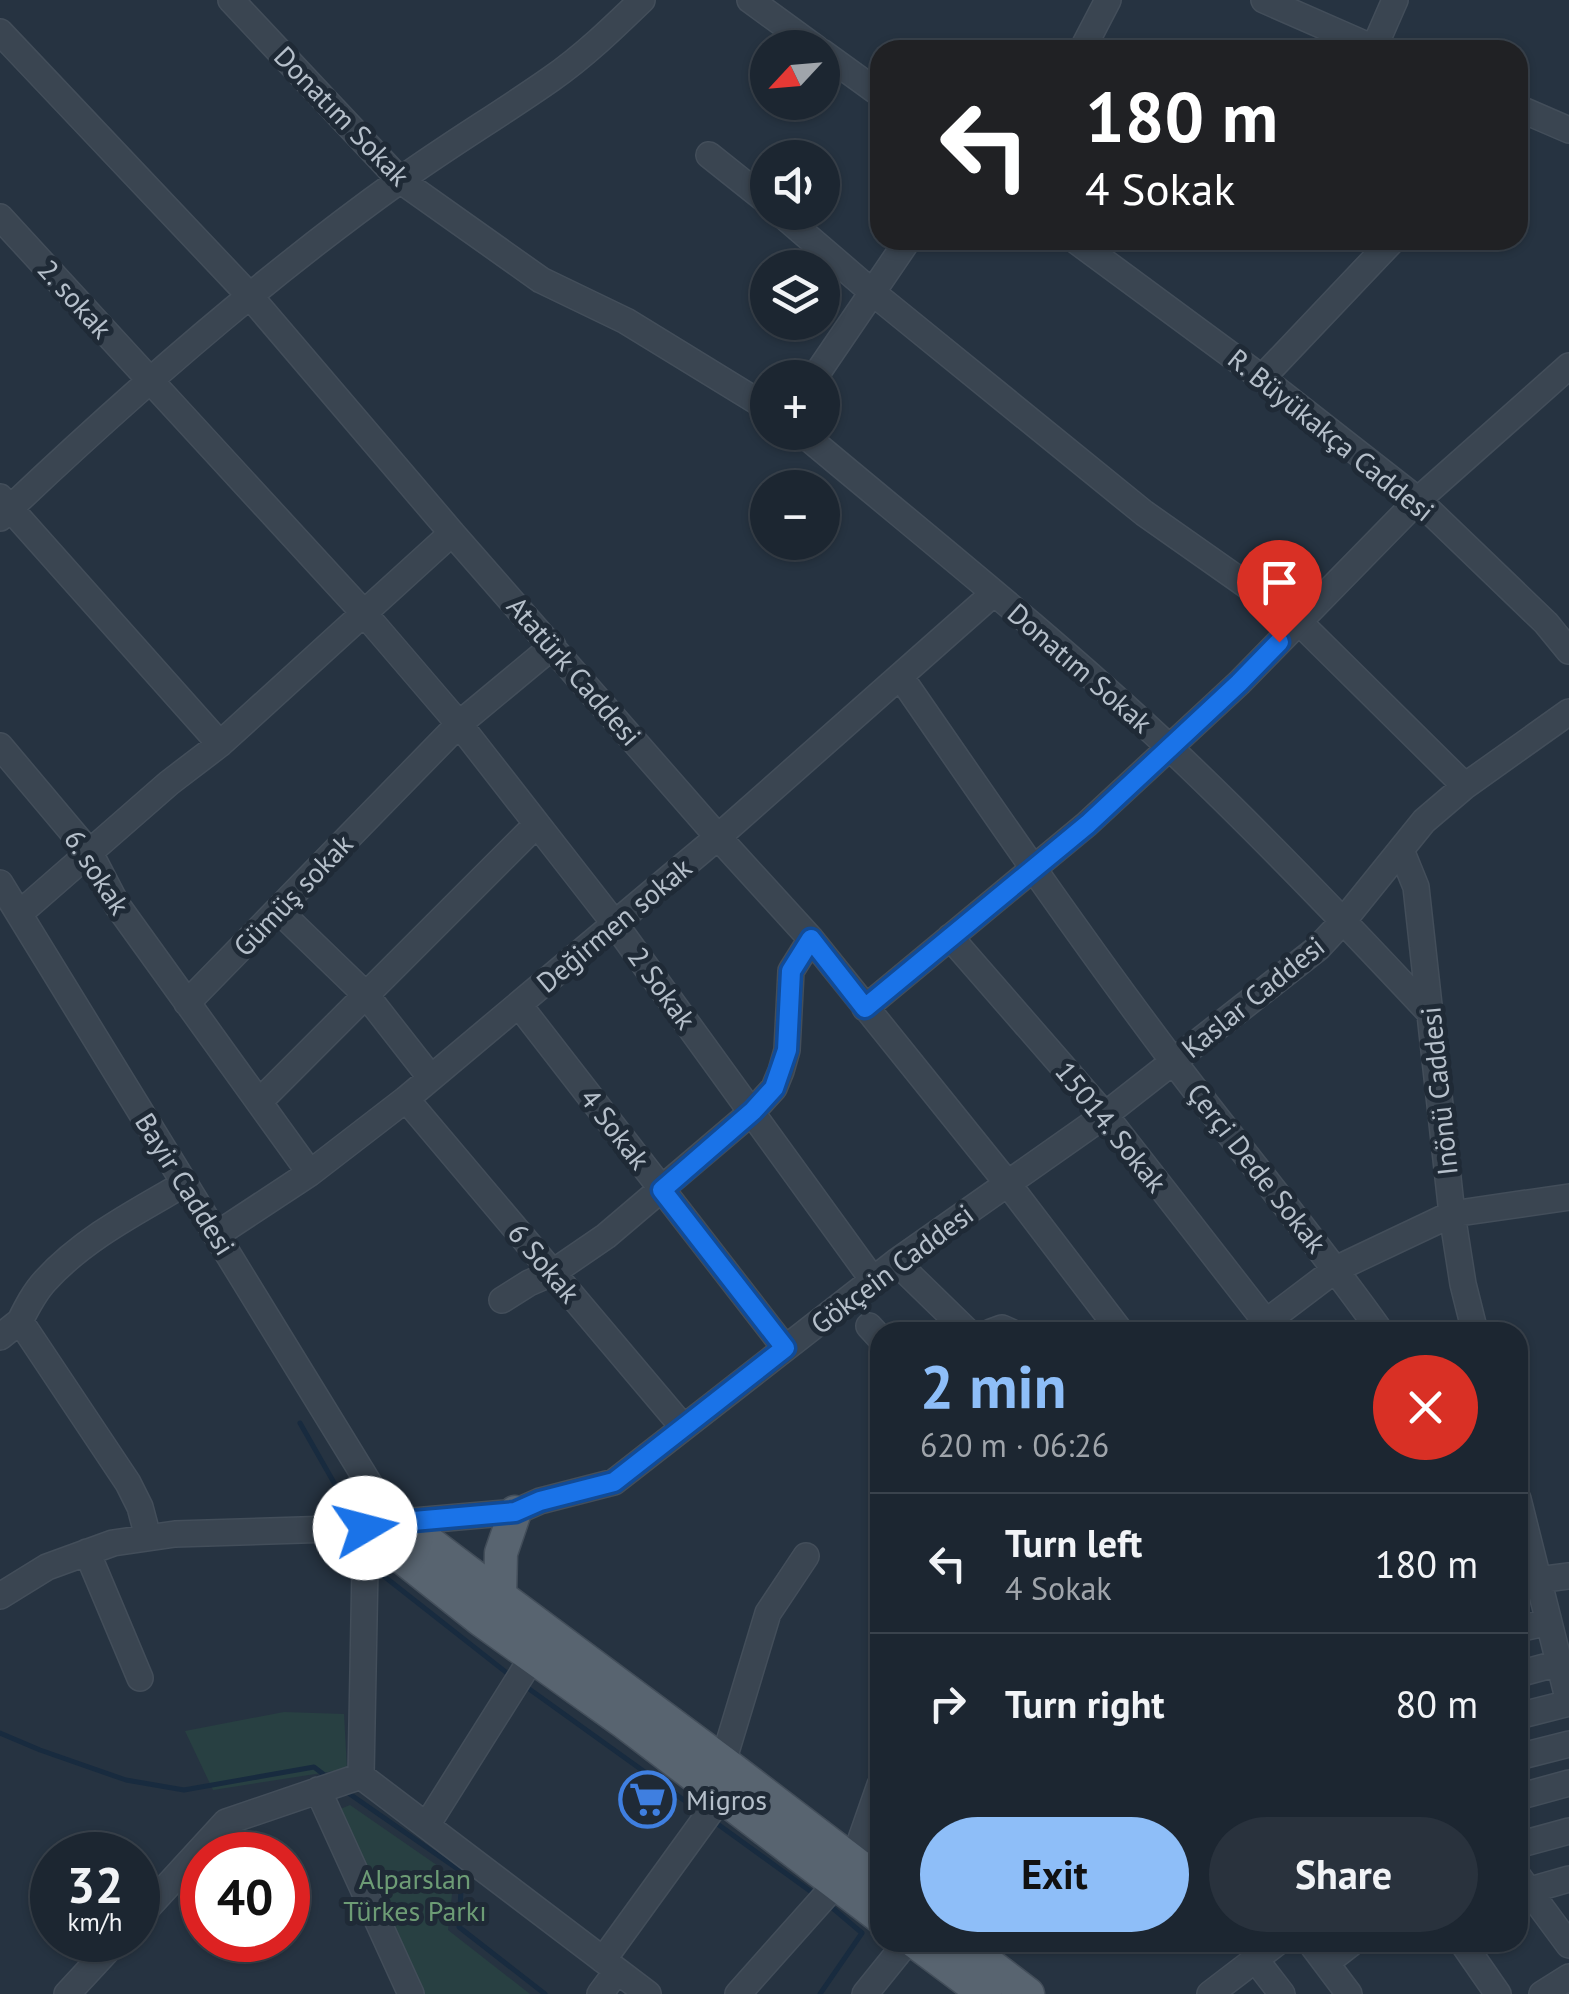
<!DOCTYPE html>
<meta charset="utf-8">
<style>
body{margin:0;font-family:"PT Sans",sans-serif;background:#29323d;color:#f1f3f6;height:100vh;display:flex;flex-direction:column;font-size:38px;white-space:nowrap}
*{box-sizing:border-box;margin:0}
p{font-size:32px;color:#a0a5ab}
.icon{flex:none;width:55px;height:55px;fill:none;stroke:currentColor;stroke-width:2;stroke-linecap:round;stroke-linejoin:round}
.map{position:relative;flex:1;overflow:hidden}
.panel{position:absolute;left:870px;top:1322px;width:658px;height:630px;display:flex;flex-direction:column;background:#1c2631;border-radius:30px;box-shadow:0 2px 8px #0004,0 0 0 2px #3a434d}
.panel>*{flex:none}
.top-card{position:absolute;left:870px;top:40px;width:658px;height:210px;border-radius:30px;box-shadow:0 2px 8px #0004,0 0 0 2px #3a434d;background:#202124;color:#fff;overflow:hidden}
.needle{width:65px;rotate:244deg}
.fabs{position:absolute;left:750px;top:30px;display:grid;gap:20px}
.fabs a{display:grid;place-items:center;width:90px;height:90px;border-radius:50%;background:#1c2631;box-shadow:0 2px 8px #0004,0 0 0 2px #3a434d;font-size:50px}
.speed{position:absolute;left:30px;top:1832px;display:flex;gap:20px;font-size:50px;font-weight:700;text-align:center}
.speed>*{display:grid;place-content:center;width:130px;height:130px;border-radius:50%;background:#1c2631;box-shadow:0 2px 8px #0004,0 0 0 2px #3a434d;line-height:1}
.speed small{font-size:25px;font-weight:400}
.speed .limit{border:15px solid #d22;background:#fff;color:#111}
.pin{position:absolute;display:grid;place-items:center;width:85px;height:85px;color:#fff;margin:-102px -42px;border-radius:50% 50% 50% 0;rotate:-45deg;box-shadow:0 0 10px #0007}
.pin .icon{rotate:45deg}
.me{position:absolute;width:110px;margin:-55px;rotate:82deg;stroke-linejoin:round;filter:drop-shadow(0 0 8px #0008)}
.turn{display:flex;align-items:center;gap:35px;height:210px;padding:0 50px;font-size:45px}
.turn .icon{width:130px;height:130px;stroke-width:2.5}
.turn b{display:block;font-size:70px;line-height:85px}
.round{display:grid;place-items:center;flex:none;width:105px;height:105px;border-radius:52px;background:#29323d}
.headline{display:flex;align-items:center;justify-content:space-between;height:170px;padding:0 50px}
h1{font-size:60px;font-weight:700;line-height:75px;color:#8ebef8}
.action{display:flex;gap:20px;margin-top:auto;padding:20px 50px}
.action a{flex:1;height:115px;border-radius:60px;background:#8ebef8;color:#111;font-size:40px;font-weight:700;line-height:115px;text-align:center}
.action a+a{background:#29323d;color:#f1f3f6}
ul{padding:0;list-style:none}
li{display:flex;align-items:center;gap:30px;height:140px;padding:0 50px;border-top:2px solid #3a434d}
li div{flex:1}
li b{display:block;font-size:38px}
li em{font-style:normal}
.map>svg:first-child{display:block}
.green{fill:#284042}
.lines{fill:none;stroke-linecap:round;stroke-linejoin:round}
.stream{stroke:#182b3f;stroke-width:5}
.minor-casing{stroke:#434e5a;stroke-width:28}
.major-casing{stroke:#434e5a;stroke-width:35}
.minor{stroke:#3a4551;stroke-width:25}
.major{stroke:#586470;stroke-width:32}
.route-casing{stroke:#114b97;stroke-width:25}
.route{stroke:#1a73e8;stroke-width:18}
.labels{text-anchor:middle;stroke-width:10;stroke-linejoin:round;paint-order:stroke}
.street-label{font-size:28px;fill:#b6c0cb;stroke:#1f2a36}
.poi-label{font-size:28px;fill:#b6c0cb;stroke:#1f2a36;text-anchor:start}
.park-label{font-size:28px;fill:#6d9c75;stroke:#1f2a36}
</style>
<div class="map">
<svg width="1569" height="1994" viewBox="0 0 1569 1994">
<rect width="100%" height="100%" fill="#263341"/>
<!-- green -->
<path class="green" d="M284,1712L344,1714L347,1769L213,1790L185,1731Z
M350,1805L454,1877L448,1930L530,1994H416L333,1812Z"/>
<g class="lines">
<!-- stream -->
<path class="stream" d="M300,1423L349,1509
M376,1570L512,1677
M525,1686L699,1811
M0,1733L40,1750L126,1780L184,1790L314,1767L327,1777
M344,1790L462,1872L459,1927L545,1994
M712,1820L817,1896
M820,1994L862,1933L829,1905"/>
<defs>
<path id="minor" d="M231,0L400,180L541,280L626,321L768,408
M750,0L816,48
M1264,0L1378,50
M0,32L249,295L452,533L718,837L811,939L1008,1184L1121,1332
M1374,48L1395,0
M1082,50L1108,0
M822,52L880,94
M1518,108L1569,130
M709,155L768,202
M779,212L872,292L1144,513L1299,622L1465,786
M0,217L363,612L459,724L615,924L873,1280
M1075,240L1262,378L1418,500L1546,623L1569,651
M814,378L908,240
M1262,378L1391,242L1387,240
M801,432C925,536 1052,637 1170,748C1260,833 1346,923 1430,1013
M0,497L220,744
M0,518C126,398 258,282 399,181C449,145 501,114 551,79C584,56 613,28 642,0
M900,676C989,805 1078,935 1173,1061C1242,1152 1315,1239 1381,1332
M0,746L90,853L117,905L310,1173
M1401,850L1416,887L1452,1214L1463,1284L1475,1332
M0,883L370,1485L402,1522
M278,910L366,995L431,1078
M19,914L169,783L220,744L452,533
M950,937L1105,1115L1266,1322
M187,1003L459,724L553,646
M519,1005L785,1348
M865,1008L1087,824L1239,683L1418,500L1569,366
M406,1099L683,1427
M259,1102L537,824
M216,1235L310,1173L406,1099L718,837L994,593
M896,1262L968,1332
M502,1300L529,1283L552,1273L606,1236L753,1111L774,1088L781,1071L787,1050L791,971L811,939
M20,1321C27,1307 34,1293 45,1281C83,1239 136,1212 184,1184
M869,1326L880,1338
M991,1332L1002,1328L1011,1332
M1255,1332L1266,1322L1336,1269L1452,1214L1569,1197
M0,1337L20,1321L128,1483L140,1507L148,1537
M1518,1499L1569,1702
M87,1552L140,1678
M1518,1586L1538,1580L1569,1576
M0,1596L47,1567L113,1543L175,1534L365,1528L402,1522L515,1512L540,1501L614,1482L896,1262L1105,1115L1318,948L1344,920L1424,821L1465,786L1569,712
M1518,1629L1549,1622
M1518,1674L1559,1663
M1518,1716L1569,1703
M1518,1757L1569,1744
M723,1762L768,1613L806,1556
M361,1776L648,1994
M318,1790L411,1994
M1518,1797L1569,1783
M427,1825L532,1658
M1518,1845L1569,1831
M1518,1876L1569,1945
M1527,1891L1569,1879
M138,1918L226,1822L361,1776L366,1515
M1310,1942L1349,1994
M1462,1942L1498,1994
M1255,1959L1282,1994
M603,1960L721,1797
M1326,1963L1353,1942
M67,1994L117,1940
M600,1994L617,1971
M738,1994L836,1884L853,1862L880,1785
M865,1994L907,1942
M1210,1994L1278,1942
M1542,1994L1569,1977"/>
<path id="major" d="M515,1512L501,1553L500,1596L723,1762L880,1882
M402,1522L500,1596
M365,1528L481,1620L625,1723L880,1917
M915,1942L985,1994
M960,1942L1028,1994"/>
</defs>
<!-- minor casing -->
<use href="#minor" class="minor-casing"/>
<!-- major casing -->
<use href="#major" class="major-casing"/>
<!-- minor -->
<use href="#minor" class="minor"/>
<!-- major -->
<use href="#major" class="major"/>
</g>
<g class="lines">
<defs>
<path id="route" d="M365,1528L402,1522L515,1512L540,1501L614,1482L785,1348L662,1190L753,1111L774,1088L787,1050L791,971L811,939L865,1008L1088,824L1239,683L1279,642"/>
</defs>
<!-- route casing -->
<use href="#route" class="route-casing"/>
<!-- route -->
<use href="#route" class="route"/>
</g>
<!-- icons -->
<defs>
<symbol id="supermarket-ring" viewBox="-11 -11 22 22"><circle r="9.5" fill="#1f2a36" stroke="#3f7fe0" stroke-width="1.5"/><path d="M-6-5.5h2.5l.6 2H6L4.5 2H-2.5L-4.4-4H-6ZM-1.5 3.2a1.3 1.3 0 1 0 .1 0ZM3 3.2a1.3 1.3 0 1 0 .1 0Z" fill="#3f7fe0"/></symbol>
</defs>
<g fill-rule="evenodd">
<use href="#supermarket-ring" x="616" y="1768" width="63" height="63"/>
</g>
<g class="labels">
<!-- street labels -->
<g class="street-label">
<text transform="translate(342 116) rotate(46)" y="10">Donatım Sokak</text>
<text transform="translate(75 299) rotate(48)" y="10">2. sokak</text>
<text transform="translate(1331 435) rotate(39)" y="10">R. Büyükakça Caddesi</text>
<text transform="translate(1080 668) rotate(41)" y="10">Donatım Sokak</text>
<text transform="translate(574 671) rotate(49)" y="10">Atatürk Caddesi</text>
<text transform="translate(97 872) rotate(57)" y="10">6. sokak</text>
<text transform="translate(293 895) rotate(-46)" y="10">Gümüş sokak</text>
<text transform="translate(614 925) rotate(-40)" y="10">Değirmen sokak</text>
<text transform="translate(662 988) rotate(54)" y="10">2 Sokak</text>
<text transform="translate(1253 997) rotate(-39)" y="10">Kaslar Caddesi</text>
<text transform="translate(1439 1091) rotate(-96)" y="10">Inönü Caddesi</text>
<text transform="translate(1111 1127) rotate(51)" y="10">15014. Sokak</text>
<text transform="translate(615 1129) rotate(52)" y="10">4 Sokak</text>
<text transform="translate(1257 1168) rotate(52)" y="10">Çerçi Dede Sokak</text>
<text transform="translate(185 1184) rotate(58)" y="10">Bayir Caddesi</text>
<text transform="translate(544 1263) rotate(50)" y="10">6 Sokak</text>
<text transform="translate(892 1269) rotate(-37)" y="10">Gökçein Caddesi</text>
</g>
<!-- poi labels -->
<g class="poi-label">
<text x="686" y="1810">Migros</text>
</g>
<!-- park labels -->
<g class="park-label">
<text x="415" y="1889">Alparslan<tspan x="415" dy="32">Türkes Parkı</tspan></text>
</g>
</g>
</svg>
<div class="fabs">
<a><svg class="needle" viewBox="-14 -14 28 28"><path d="M0-13l5 13h-10z" fill="#e53935"/><path d="M0 13l5-13h-10z" fill="#a0a5ab"/></svg></a>
<a><svg class="icon" aria-label="sound" viewBox="0 0 24 24"><path d="M4 9h4l5-4v14l-5-4H4zM17 9q2 3 0 6"/></svg></a>
<a><svg class="icon" aria-label="layers" viewBox="0 0 24 24"><path d="M12 4l9 5-9 5-9-5zM3 14l9 5 9-5"/></svg></a>
<a>+</a>
<a>−</a>
</div>
<div class="speed"><div>32<small>km/h</small></div><div class="limit">40</div></div>
<div class="pin" style="left:1279px;top:642px;background:#d93025"><svg class="icon" aria-label="arrive" viewBox="0 0 24 24"><path d="M6 21V4h12l-3 4 3 4H6"/></svg></div>
<svg class="me" style="left:365px;top:1528px" viewBox="-20 -20 40 40"><circle r="19" fill="#fff"/><path d="M0-13L10 11 0 6-10 11z" fill="#1a73e8"/></svg>
<div class="top-card">
<div class="turn"><svg class="icon" aria-label="left" viewBox="0 0 24 24"><path d="M17 20v-9H6M10 6l-5 5 5 5"/></svg><div><b>180 m</b>4 Sokak</div></div>
</div>
<section class="panel">
<div class="headline"><div><h1>2 min</h1><p>620 m · 06:26</p></div><a class="round" style="background:#d93025;color:#fff"><svg class="icon" aria-label="close" viewBox="0 0 24 24"><path d="M6 6l12 12M18 6L6 18"/></svg></a></div>
<ul>
<li><svg class="icon" aria-label="left" viewBox="0 0 24 24"><path d="M17 20v-9H6M10 6l-5 5 5 5"/></svg><div><b>Turn left</b><p>4 Sokak</p></div><em>180 m</em></li>
<li><svg class="icon" aria-label="right" viewBox="0 0 24 24"><path d="M7 20v-9h11M14 6l5 5-5 5"/></svg><div><b>Turn right</b></div><em>80 m</em></li>
</ul>
<div class="action"><a>Exit</a><a>Share</a></div>
</section>
</div>
